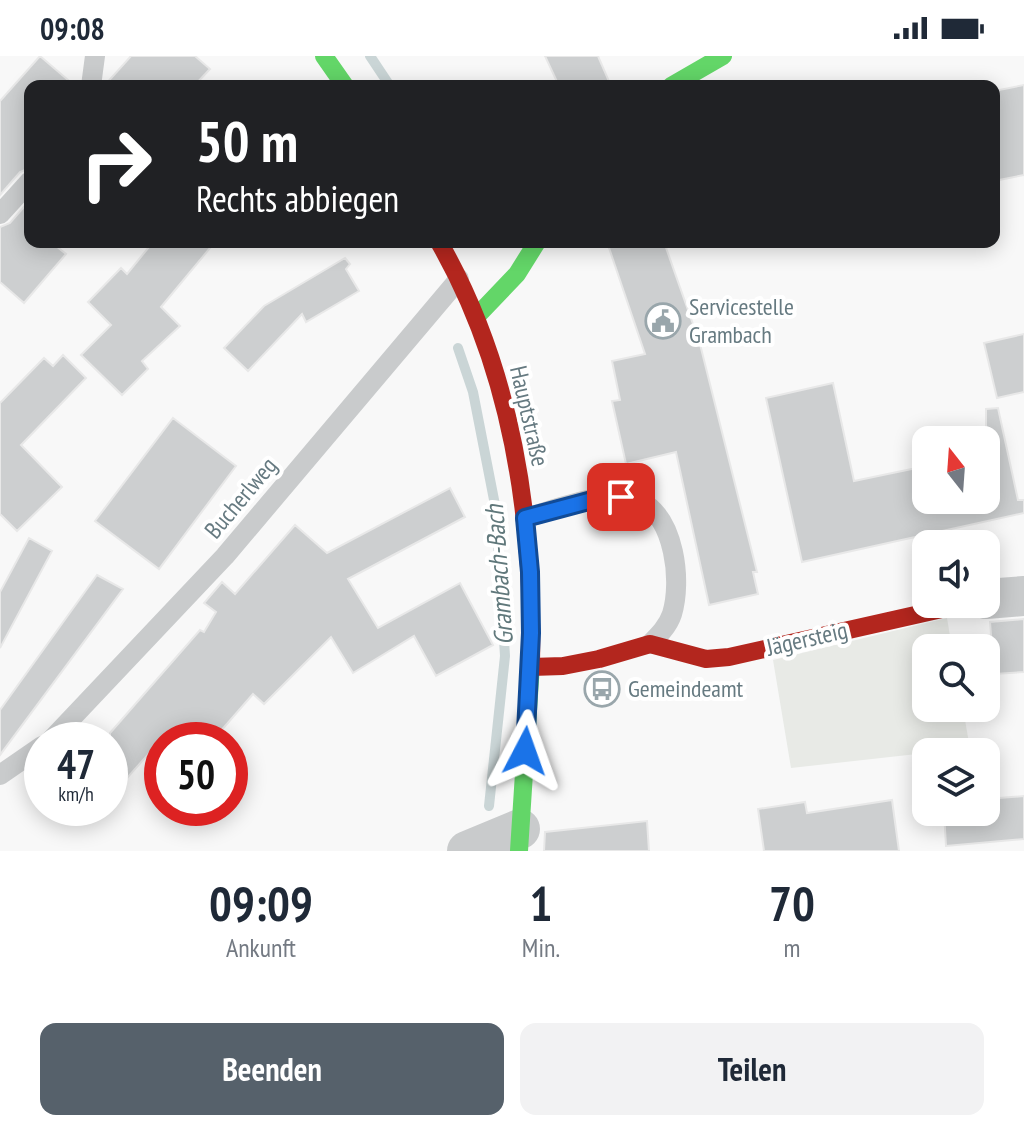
<!DOCTYPE html>
<html lang="de">
<meta charset="utf-8">
<style>
body{margin:0;font-family:"PT Sans Narrow",sans-serif;background:#f2f2f3;color:#1f2937;height:100vh;display:flex;flex-direction:column;font-size:30px;white-space:nowrap}
*{box-sizing:border-box;margin:0}
p{font-size:26px;color:#747a83}
.icon{flex:none;width:44px;height:44px;fill:none;stroke:currentColor;stroke-width:2;stroke-linecap:round;stroke-linejoin:round}
.map{position:relative;height:795px;overflow:hidden}
.details{display:flex;flex-direction:column;background:#fff;flex:1}
.details>*{flex:none}
.guide{position:absolute;left:24px;top:24px;width:976px;height:168px;border-radius:16px;box-shadow:0 4px 20px #0003;background:#202124;color:#fff;overflow:hidden}
.needle{width:52px;rotate:343deg}
.tools{position:absolute;left:912px;top:370px;display:grid;gap:16px}
.tools a{display:grid;place-items:center;width:88px;height:88px;border-radius:16px;background:#fff;box-shadow:0 4px 20px #0003;font-size:40px}
.speed{position:absolute;left:24px;top:666px;display:flex;gap:16px;font-size:40px;font-weight:700;text-align:center}
.speed>*{display:grid;place-content:center;width:104px;height:104px;border-radius:50%;background:#fff;box-shadow:0 4px 20px #0003;line-height:1}
.speed small{font-size:20px;font-weight:400}
.speed .limit{border:12px solid #d22;background:#fff;color:#111}
.pin{position:absolute;display:grid;place-items:center;width:68px;height:68px;color:#fff;margin:-34px;border-radius:16px;box-shadow:0 4px 12px #0006}
.me{position:absolute;width:88px;margin:-44px;rotate:4deg;stroke-linejoin:round;filter:drop-shadow(0 0 6px #0008)}
.turn{display:flex;align-items:center;gap:28px;height:168px;padding:0 40px;font-size:36px}
.turn .icon{width:104px;height:104px;stroke-width:2.5}
.turn b{display:block;font-size:56px;line-height:68px}
.eta{display:flex;justify-content:space-evenly;align-items:center;height:136px;text-align:center}
.eta b{font-size:48px;font-weight:600;line-height:56px}
.primary-button{display:flex;gap:16px;margin-top:auto;padding:16px 40px}
.primary-button a{flex:1;height:92px;border-radius:16px;background:#56616b;color:#fff;font-size:32px;font-weight:600;line-height:92px;text-align:center}
.primary-button a+a{background:#f2f2f3;color:#1f2937}
.status{display:flex;justify-content:space-between;align-items:center;height:56px;padding:0 40px;background:#fff;direction:ltr}
.status svg{height:22px;fill:currentColor}
.map>svg:first-child{display:block}
.green{fill:#e8eae6}
.lines{fill:none;stroke-linecap:round;stroke-linejoin:round}
.stream{stroke:#cad5d6;stroke-width:10}
.building{fill:#cdcfd0;stroke:#e8e8e8;stroke-width:2}
.lane{stroke:#c9cbcc;stroke-width:20}
.street{stroke:#c9cbcc;stroke-width:40}
.fast{stroke:#63d668;stroke-width:18}
.jam{stroke:#b3261e;stroke-width:18}
.route-casing{stroke:#114b97;stroke-width:20}
.route{stroke:#1a73e8;stroke-width:14}
.labels{text-anchor:middle;stroke-width:8;stroke-linejoin:round;paint-order:stroke}
.poi-label{font-size:24px;fill:#667a81;stroke:#fff;text-anchor:start}
.street-label{font-size:24px;fill:#667a81;stroke:#fff}
.water-label{font-size:26px;font-style:italic;fill:#60787b;stroke:#fff}
</style>
<div class="status"><b>09:08</b><svg viewBox="0 0 49 12"><path d="M0 12V9h3v3zM5 12V6h3v6zM10 12V3h3v9zM15 12V0h3v12zM26 1h20v11H26zM47 4h2v5h-2z"/></svg></div>
<div class="map">
<svg width="1024" height="795" viewBox="0 0 1024 795">
<rect width="100%" height="100%" fill="#f8f8f8"/>
<!-- green -->
<path class="green" d="M947,562L952,592H926V652H963L970,693L926,696V697L791,712L773,604Z"/>
<g class="lines">
<!-- stream -->
<path class="stream" d="M370,0L390,30
M458,292L473,336L496,454L505,600L489,750"/>
</g>
<!-- building -->
<path class="building" d="M40,0L75,30H30V112L20,116L0,139V45Z
M131,0H195L210,13L194,30H104Z
M545,0H598L611,30H559Z
M1024,29V119L994,125V35Z
M30,144V186H51L66,198L24,247L0,226V171L10,167Z
M153,186H215L161,251L180,270L142,305L148,313L122,339L81,299L111,269L88,246L121,212L127,218Z
M607,186H664L700,288L757,516H753L758,538L709,549L676,396L626,408L612,345L620,344L612,305L645,298Z
M345,202L350,208L346,213L359,235L306,266L302,258L248,315L224,292L264,250Z
M1024,278V336L997,342L984,287Z
M63,299L86,322L21,389L62,431L17,475L0,458V347L44,302L53,310Z
M833,327L854,425L926,410V444H986V353L998,352L1018,444H1024V457L802,506L766,342Z
M173,362L236,410L159,513L95,465Z
M450,432L465,461L348,523L378,572L460,527L493,589L436,620L414,580L353,617L331,581L264,648L253,638L213,684H161L110,741V677L200,574L204,576L216,556L204,547L222,526L235,538L295,469L327,497Z
M29,482L52,495L0,592V536Z
M97,519L123,533L0,699V654Z
M1024,563V616L994,618L990,566Z
M1024,740V783L946,790L944,756H986V743Z
M892,744L899,795H764L758,753L805,746L807,757Z
M647,765L649,795H544L545,776Z"/>
<g class="lines">
<!-- lane -->
<path class="lane" d="M91,30L95,0
M0,158L30,125
M525,462C555,454 610,431 640,445C675,462 682,525 672,558C668,570 659,579 650,588
M51,684L225,500L459,223
M0,719L42,690"/>
<!-- street -->
<path class="street" d="M986,543L1024,540
M467,795L520,773"/>
<!-- fast -->
<path class="fast" d="M324,0L345,30
M671,30L723,0
M476,261L517,218L537,186
M519,795L531,608"/>
<!-- jam -->
<path class="jam" d="M439,186C512,313 534,463 531,608
M531,611L563,610L599,603L650,588L706,603L729,601L964,548"/>
</g>
<g class="lines">
<defs>
<path id="route" d="M525,695L531,577L530,516L525,462L596,443L621,441"/>
</defs>
<!-- route casing -->
<use href="#route" class="route-casing"/>
<!-- route -->
<use href="#route" class="route"/>
</g>
<!-- icons -->
<defs>
<symbol id="civic-ring" viewBox="-11 -11 22 22"><circle r="9.5" fill="#fff" stroke="#99a6ab" stroke-width="1.5"/><path d="M-.6-6.5H3V-4.5H.6V-3L4-1V1h2V6H-6V1h2V-1L-.6-3ZM-1.2 2.5V6h2.4V2.5Z" fill="#99a6ab"/></symbol>
<symbol id="bus-ring" viewBox="-11 -11 22 22"><circle r="9.5" fill="#fff" stroke="#99a6ab" stroke-width="1.5"/><path d="M-5-6H5V4H4V6H2V4H-2V6H-4V4H-5ZM-3.5-4V0h7V-4ZM-3.5 1.2v1.5H-2V1.2ZM2 1.2v1.5H3.5V1.2Z" fill="#99a6ab"/></symbol>
</defs>
<g fill-rule="evenodd">
<use href="#civic-ring" x="643" y="245" width="40" height="40"/>
<use href="#bus-ring" x="582" y="613" width="40" height="40"/>
</g>
<g class="labels">
<!-- poi labels -->
<g class="poi-label">
<text x="689" y="259">Servicestelle<tspan x="689" dy="28">Grambach</tspan></text>
<text x="628" y="641">Gemeindeamt</text>
</g>
<!-- street labels -->
<g class="street-label">
<text transform="translate(529 360) rotate(77)" y="8">Hauptstraße</text>
<text transform="translate(241 442) rotate(-50)" y="8">Bucherlweg</text>
<text transform="translate(807 583) rotate(-13)" y="8">Jägersteig</text>
</g>
<!-- water labels -->
<g class="water-label">
<text transform="translate(499 519) rotate(-94)" y="9">Grambach-Bach</text>
</g>
</g>
</svg>
<div class="tools">
<a><svg class="needle" viewBox="-14 -14 28 28"><path d="M0-13l5 13h-10z" fill="#e53935"/><path d="M0 13l5-13h-10z" fill="#747a83"/></svg></a>
<a><svg class="icon" aria-label="sound" viewBox="0 0 24 24"><path d="M4 9h4l5-4v14l-5-4H4zM17 9q2 3 0 6"/></svg></a>
<a><svg class="icon" aria-label="search" viewBox="0 0 24 24"><circle cx="10" cy="10" r="6"/><path d="M15 15l6 6"/></svg></a>
<a><svg class="icon" aria-label="layers" viewBox="0 0 24 24"><path d="M12 4l9 5-9 5-9-5zM3 14l9 5 9-5"/></svg></a>
</div>
<div class="speed"><div>47<small>km/h</small></div><div class="limit">50</div></div>
<div class="pin" style="left:621px;top:441px;background:#d93025"><svg class="icon" aria-label="arrive" viewBox="0 0 24 24"><path d="M6 21V4h12l-3 4 3 4H6"/></svg></div>
<svg class="me" style="left:525px;top:695px" viewBox="-20 -20 40 40"><path d="M0-17L14 15 0 8-14 15z" fill="#1a73e8" stroke="#fff" stroke-width="4"/></svg>
<div class="guide">
<div class="turn"><svg class="icon" aria-label="right" viewBox="0 0 24 24"><path d="M7 20v-9h11M14 6l5 5-5 5"/></svg><div><b>50 m</b>Rechts abbiegen</div></div>
</div>
</div>
<section class="details">
<div class="eta">
<div><b>09:09</b><p>Ankunft</p></div>
<div><b>1</b><p>Min.</p></div>
<div><b>70</b><p>m</p></div>
</div>
<div class="primary-button"><a>Beenden</a><a>Teilen</a></div>
</section>
